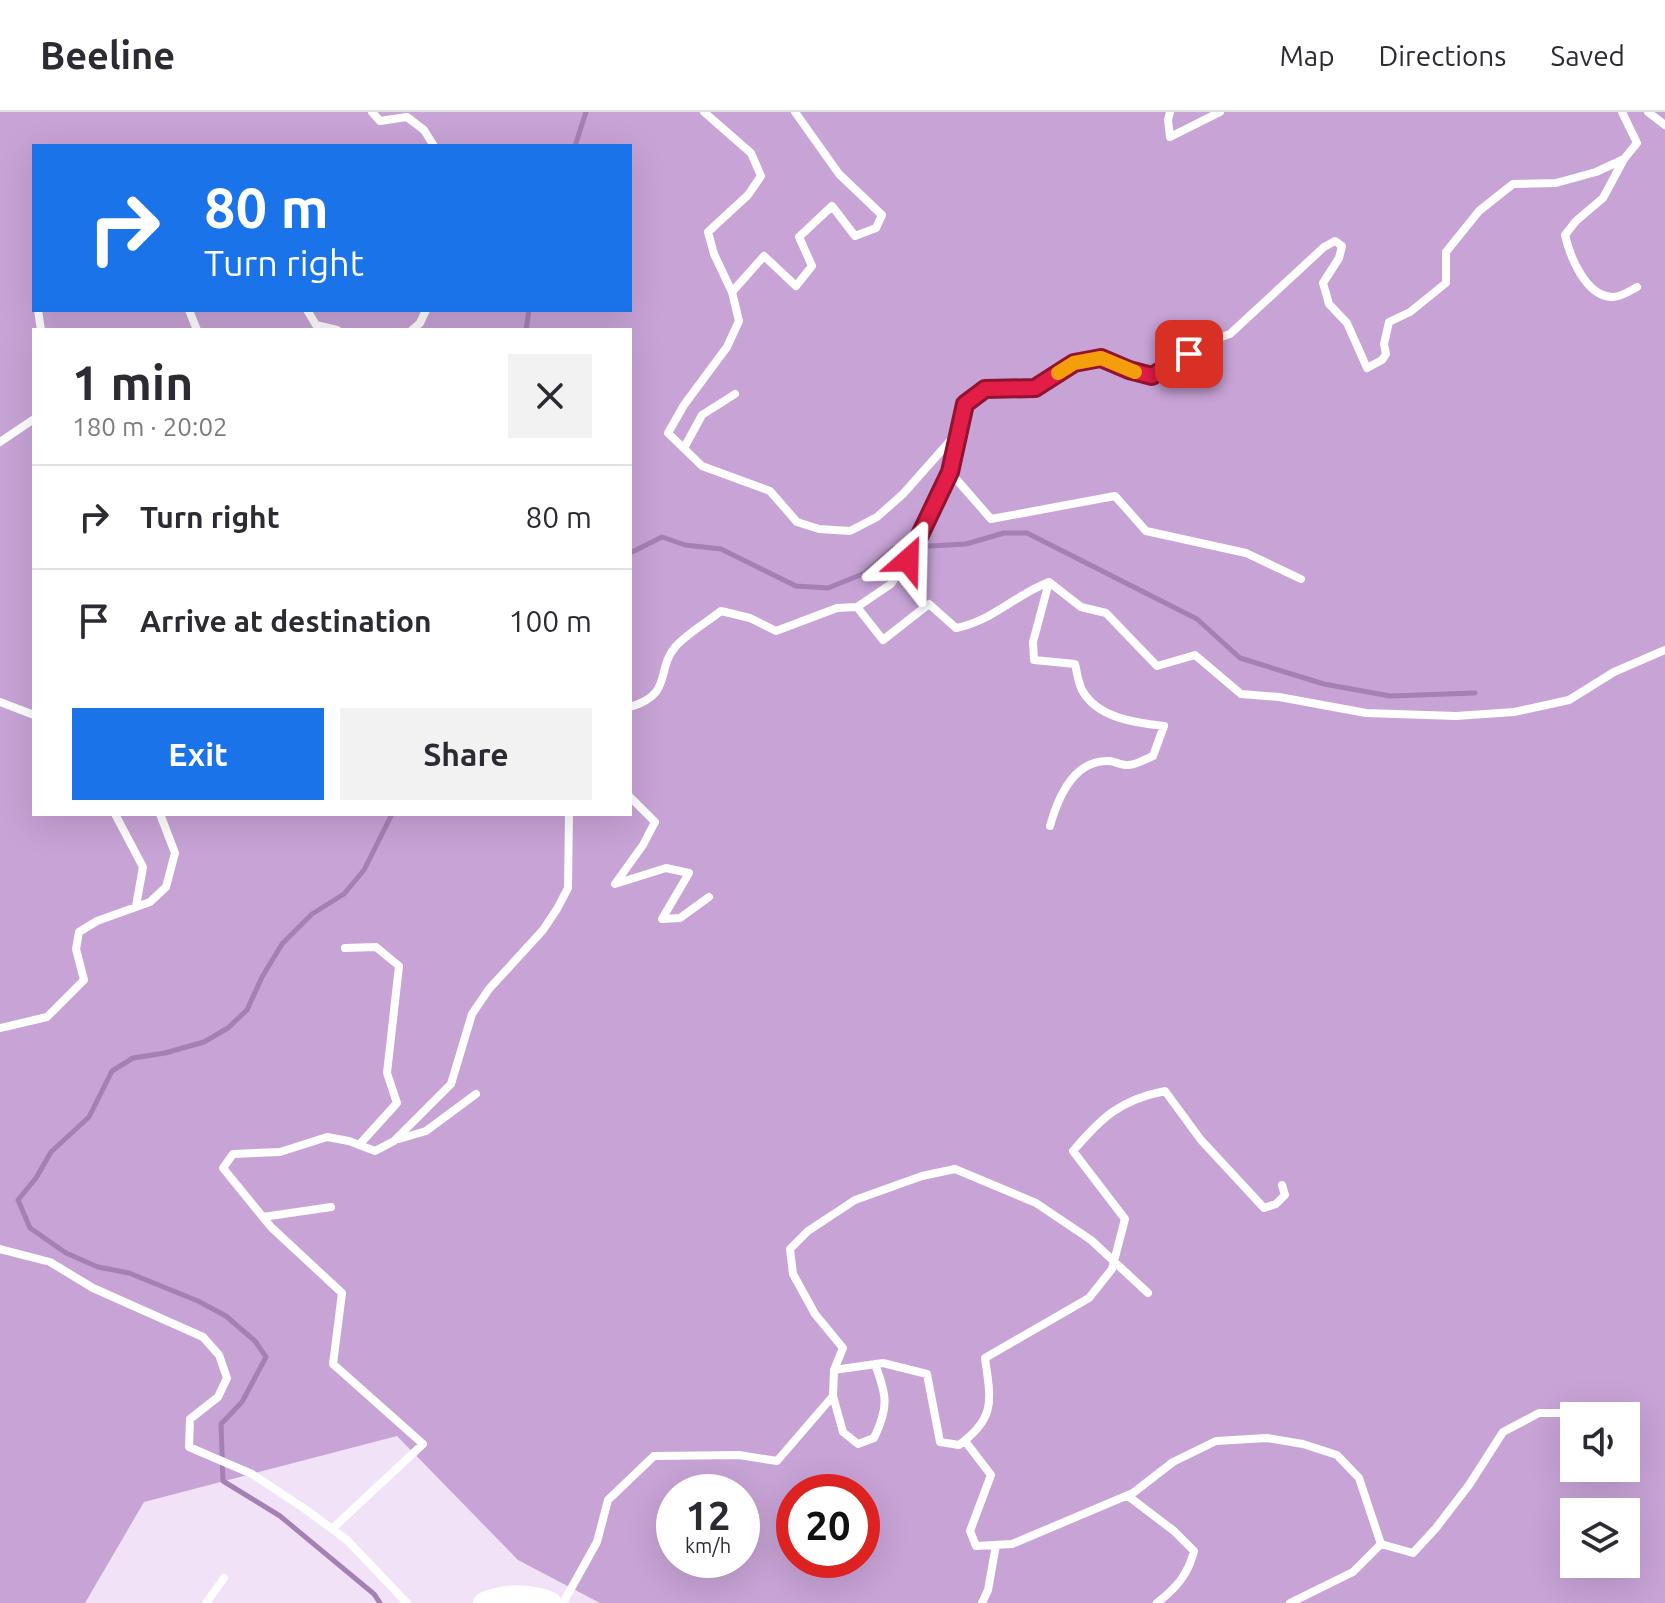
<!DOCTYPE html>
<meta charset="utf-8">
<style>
body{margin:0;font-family:Ubuntu,sans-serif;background:#f2f2f3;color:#2b2b33;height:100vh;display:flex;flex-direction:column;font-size:30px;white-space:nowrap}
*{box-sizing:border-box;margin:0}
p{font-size:26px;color:#7c7c81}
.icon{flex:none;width:44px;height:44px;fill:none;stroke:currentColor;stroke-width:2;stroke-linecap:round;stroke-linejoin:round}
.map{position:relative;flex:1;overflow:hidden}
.details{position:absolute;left:32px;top:216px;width:600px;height:488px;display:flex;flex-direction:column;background:#fff;border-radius:0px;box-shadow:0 8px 32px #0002}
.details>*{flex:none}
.guide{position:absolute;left:32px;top:32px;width:600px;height:168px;border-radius:0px;box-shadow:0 8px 32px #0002;background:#1a73e8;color:#fff;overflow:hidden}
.controls{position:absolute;left:1560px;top:1290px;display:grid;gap:16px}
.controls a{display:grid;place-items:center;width:80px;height:80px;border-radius:0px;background:#fff;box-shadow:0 8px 32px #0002;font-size:40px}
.speed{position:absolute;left:656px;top:1362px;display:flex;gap:16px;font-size:40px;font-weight:700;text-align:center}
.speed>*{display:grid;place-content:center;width:104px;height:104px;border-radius:50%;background:#fff;box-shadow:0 8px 32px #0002;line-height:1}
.speed small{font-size:20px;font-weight:400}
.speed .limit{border:12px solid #d22;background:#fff;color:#111}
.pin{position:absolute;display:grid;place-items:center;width:68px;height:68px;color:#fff;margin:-34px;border-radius:16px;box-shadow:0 4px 12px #0006}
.me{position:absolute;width:88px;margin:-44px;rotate:25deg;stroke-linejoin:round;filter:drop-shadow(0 0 6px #0008)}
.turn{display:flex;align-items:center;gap:28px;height:168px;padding:0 40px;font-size:36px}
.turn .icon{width:104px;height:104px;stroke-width:2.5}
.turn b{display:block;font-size:56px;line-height:68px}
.round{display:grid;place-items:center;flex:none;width:84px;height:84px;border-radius:0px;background:#f2f2f3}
.summary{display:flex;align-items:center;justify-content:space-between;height:136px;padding:0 40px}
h1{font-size:48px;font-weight:700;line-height:60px}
.cta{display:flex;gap:16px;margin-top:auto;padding:16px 40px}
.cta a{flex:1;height:92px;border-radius:0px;background:#1a73e8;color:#fff;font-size:32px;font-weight:700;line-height:92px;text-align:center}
.cta a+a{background:#f2f2f3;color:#2b2b33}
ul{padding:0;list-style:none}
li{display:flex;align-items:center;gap:24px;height:104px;padding:0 40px;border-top:2px solid #e1e1e2}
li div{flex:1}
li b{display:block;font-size:30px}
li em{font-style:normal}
header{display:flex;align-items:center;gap:48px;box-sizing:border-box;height:112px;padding:0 40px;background:#fff;border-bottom:2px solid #e1e1e2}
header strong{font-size:38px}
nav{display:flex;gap:44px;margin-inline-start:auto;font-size:28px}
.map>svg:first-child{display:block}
.forest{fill:#c7a3d6;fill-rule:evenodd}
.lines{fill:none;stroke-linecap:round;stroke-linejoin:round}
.stream{stroke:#a481b2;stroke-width:5}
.lane{stroke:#fff;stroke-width:8}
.secondary{stroke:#fff;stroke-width:22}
.route-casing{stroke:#92132f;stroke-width:20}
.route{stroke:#e11d48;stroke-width:14}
.slow{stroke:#f59e0b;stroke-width:14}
</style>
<header>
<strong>Beeline</strong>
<nav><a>Map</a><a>Directions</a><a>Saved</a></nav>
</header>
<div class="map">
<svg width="1665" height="1491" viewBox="0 0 1665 1491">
<rect width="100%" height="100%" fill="#f1e2f7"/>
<!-- forest -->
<path class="forest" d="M0,0H1665V1491H600L518,1448L397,1324L144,1390L85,1491H0ZM34,34H630V198H34ZM34,218H630V702H34ZM1574,1304H1626V1356H1574ZM674,1380H742V1448H674ZM794,1380H862V1448H794ZM1574,1400H1626V1452H1574Z"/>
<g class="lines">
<!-- stream -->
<path class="stream" d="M575,34L586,0
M526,218L529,198
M630,441L662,425L685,433L721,437L796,474L828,476L865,461L894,436L966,432L1004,421H1027L1197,507L1240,546L1324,572L1390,584L1475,581
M380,1491L374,1482L280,1404L223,1369L221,1312L242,1290L266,1245L255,1229L226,1204L198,1189L129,1161L98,1155L66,1141L30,1116L18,1088L36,1066L51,1040L89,1005L112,959L133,946L165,941L204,930L228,916L247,898L262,865L282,832L312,802L344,782L364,758L392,702"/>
<!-- lane -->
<path class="lane" d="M372,0L380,9L407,5L424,18L434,34
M704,0L751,41L761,64L748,83L708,120L714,142L732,180L739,209L727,235L684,293L668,321L702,354L770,379L797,410L819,417L850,419L877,405L903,382L958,320
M1170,0L1168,8L1170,25L1220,0
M1648,0L1665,13
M1624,47L1603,86L1576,109L1565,123C1570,145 1586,185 1613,185C1621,185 1630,179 1637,175
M732,180L764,144L796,174L812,154L799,125L832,94L855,124L876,116L882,103L839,62L795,0
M38,198L41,218
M189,198L197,218
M307,198L316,213L337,218
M412,218L420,211L426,198
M0,330L34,307
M684,336L702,303L735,282
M950,360L991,407L1115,384L1146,419L1246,441L1301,467
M1049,470L1033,530L1034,548L1075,552C1077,560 1078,570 1082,578C1097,606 1136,611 1164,614L1153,644C1146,647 1136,653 1129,653C1123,654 1116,650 1110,649C1074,647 1058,685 1050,714
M857,495L883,528L929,492L956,516C992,509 1015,483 1049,470L1081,495L1106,501L1157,554L1195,543L1241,582L1279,585L1366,601L1456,604L1514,600L1569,588L1614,560L1665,538
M0,590L34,603
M630,595C674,582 655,558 676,534C688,521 707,510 721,499L750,506L776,519L837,496L857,495L891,472L908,448L950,360L965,292L985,277L1035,276L1074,251L1101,246L1129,258L1152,264L1204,231L1230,222L1324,135L1335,129L1342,134L1339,146L1323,171L1329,192L1347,211L1367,256L1382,248L1386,242L1384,232L1389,210L1410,200L1446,171V140L1479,99L1513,72L1556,71L1596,60L1624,47L1637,31L1622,0
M630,685L655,710L643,733L615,772L666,756L689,761L662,807L680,806L709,785
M115,702L143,755L136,794
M345,836L376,835L399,854L387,961L397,991L359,1033
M0,916L47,905L84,868L76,837L79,820L97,809L150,790L166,775L175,741L160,702
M399,1027L426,1019L476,982
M263,1105L331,1095
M0,1137L50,1150L93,1176L203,1225L219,1243L227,1266L218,1285L190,1307L189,1335L252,1362L305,1397L347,1428L407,1491
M834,1258L843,1236L815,1202L793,1162L790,1137L808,1119L855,1088L922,1064L955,1057L1036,1091L1091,1128L1148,1181
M833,1284L843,1320L858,1332L874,1326C889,1295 887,1284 875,1252
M965,1329L991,1363L970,1419L976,1434L1012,1432L1133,1381L1173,1350L1216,1329L1267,1326L1303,1332L1337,1343L1359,1366L1381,1432L1413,1441L1436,1416L1469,1373L1503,1320L1539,1301H1590L1620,1295
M1128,1384L1174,1419L1194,1439C1188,1463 1176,1476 1157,1491
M332,1417L423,1332L333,1252L342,1181L271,1115L223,1056L233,1042L280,1040L327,1025L349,1029L375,1039L394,1029L451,972L472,902L489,877L543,818L557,797L568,776L569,702
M206,1491L224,1466
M563,1491L597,1430L608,1388L654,1344L739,1343L777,1349L833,1284L834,1258L883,1251L927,1262L940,1330L959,1333C996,1306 991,1289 985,1246L1089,1186L1112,1157L1125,1107L1073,1039C1102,1005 1120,988 1165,979L1201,1028L1264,1096L1276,1092L1285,1083L1282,1073
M982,1491L988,1478L996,1433
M1290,1491L1353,1460L1381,1432"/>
<!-- secondary -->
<path class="secondary" d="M484,1491C505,1482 530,1482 551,1491"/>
</g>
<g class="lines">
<defs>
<path id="route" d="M908,448L950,360L965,292L985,277L1035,276L1074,251L1101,246L1129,258L1152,264L1189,242"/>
</defs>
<!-- route casing -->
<use href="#route" class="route-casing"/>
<!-- route -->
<use href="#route" class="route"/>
<!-- slow -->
<path class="slow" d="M1058,261L1074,251L1101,246L1135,260"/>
</g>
</svg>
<div class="controls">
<a><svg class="icon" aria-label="sound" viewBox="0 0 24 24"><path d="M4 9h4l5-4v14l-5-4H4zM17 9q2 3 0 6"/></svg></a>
<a><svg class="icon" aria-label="layers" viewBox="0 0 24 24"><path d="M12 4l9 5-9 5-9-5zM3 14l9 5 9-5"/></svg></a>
</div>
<div class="speed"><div>12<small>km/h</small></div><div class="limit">20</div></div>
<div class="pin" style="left:1189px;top:242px;background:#d93025"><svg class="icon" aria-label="arrive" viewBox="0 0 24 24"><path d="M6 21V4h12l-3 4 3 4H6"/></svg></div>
<svg class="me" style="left:908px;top:448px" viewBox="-20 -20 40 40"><path d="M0-17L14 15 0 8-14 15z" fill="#e11d48" stroke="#fff" stroke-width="4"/></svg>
<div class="guide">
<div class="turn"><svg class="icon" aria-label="right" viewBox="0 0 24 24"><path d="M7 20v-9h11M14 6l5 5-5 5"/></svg><div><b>80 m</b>Turn right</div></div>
</div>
<section class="details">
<div class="summary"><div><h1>1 min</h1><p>180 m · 20:02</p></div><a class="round"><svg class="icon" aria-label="close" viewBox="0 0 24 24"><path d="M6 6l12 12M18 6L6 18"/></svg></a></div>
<ul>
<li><svg class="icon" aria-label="right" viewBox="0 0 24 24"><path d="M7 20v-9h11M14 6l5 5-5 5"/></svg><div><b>Turn right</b></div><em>80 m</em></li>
<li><svg class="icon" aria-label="arrive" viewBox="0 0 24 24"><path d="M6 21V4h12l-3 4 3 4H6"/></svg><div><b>Arrive at destination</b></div><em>100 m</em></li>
</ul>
<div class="cta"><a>Exit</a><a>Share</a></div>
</section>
</div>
